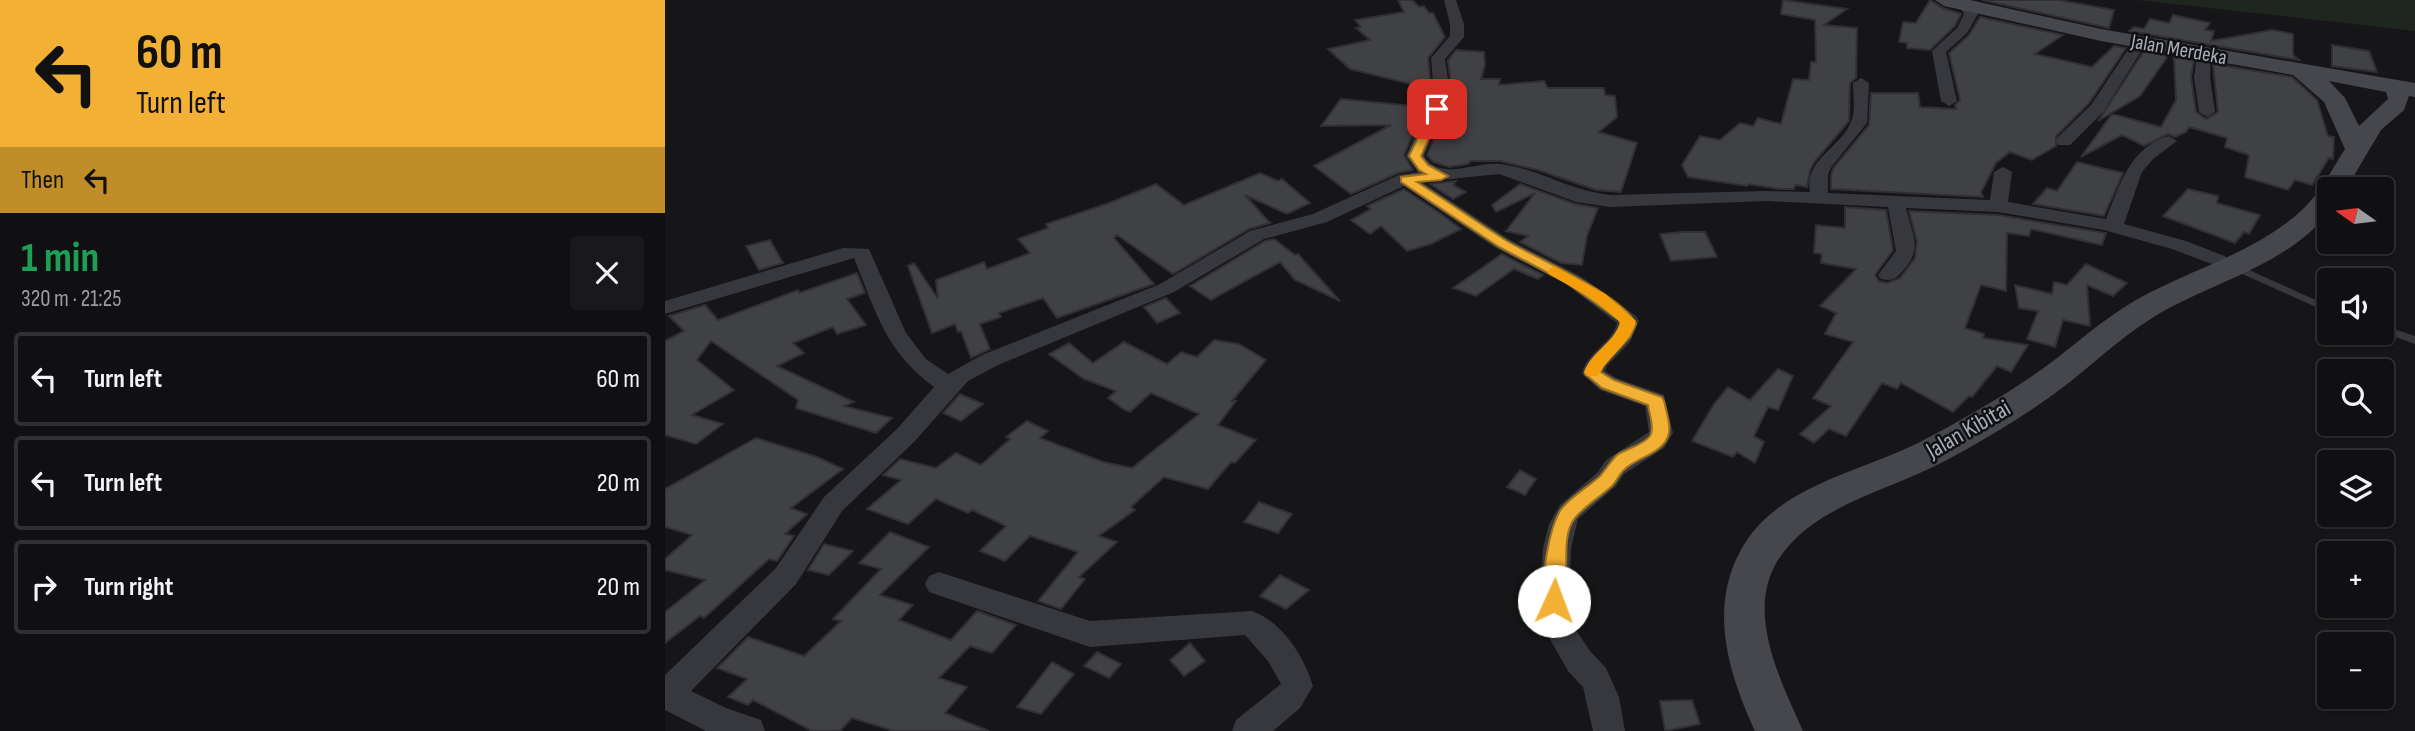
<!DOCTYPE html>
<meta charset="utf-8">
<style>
body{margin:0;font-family:"Sofia Sans Condensed",sans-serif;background:#19191b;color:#f1f3f6;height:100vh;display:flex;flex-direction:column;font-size:26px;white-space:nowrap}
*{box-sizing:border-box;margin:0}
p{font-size:23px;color:#9c9d9f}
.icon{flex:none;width:38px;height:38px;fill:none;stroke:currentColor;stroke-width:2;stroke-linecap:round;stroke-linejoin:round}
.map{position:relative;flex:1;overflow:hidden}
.side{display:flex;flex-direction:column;background:#101012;width:665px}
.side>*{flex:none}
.guide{background:#f2b134;color:#111;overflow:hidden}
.needle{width:46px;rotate:284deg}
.buttons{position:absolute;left:1652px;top:177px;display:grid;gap:14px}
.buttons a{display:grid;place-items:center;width:77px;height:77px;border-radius:7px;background:#101012;box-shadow:0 2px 5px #0004,0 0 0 2px #303032;font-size:35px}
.pin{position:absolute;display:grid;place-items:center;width:60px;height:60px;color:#fff;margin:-30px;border-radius:14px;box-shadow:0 4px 10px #0006}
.me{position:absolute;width:77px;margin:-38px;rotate:2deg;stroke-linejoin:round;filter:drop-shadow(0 0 5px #0008)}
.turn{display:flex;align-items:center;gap:24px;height:147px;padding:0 21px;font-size:32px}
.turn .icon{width:91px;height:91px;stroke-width:2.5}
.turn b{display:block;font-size:49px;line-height:60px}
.then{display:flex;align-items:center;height:66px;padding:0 21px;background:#0003;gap:14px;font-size:26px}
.round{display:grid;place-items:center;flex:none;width:74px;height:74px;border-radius:7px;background:#19191b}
.head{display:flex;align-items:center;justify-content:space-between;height:119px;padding:0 21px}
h1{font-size:42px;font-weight:700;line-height:52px;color:#1e9e55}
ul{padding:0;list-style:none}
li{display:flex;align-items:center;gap:21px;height:94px;margin:0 14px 10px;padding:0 7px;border:4px solid #303032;border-radius:7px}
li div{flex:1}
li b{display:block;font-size:26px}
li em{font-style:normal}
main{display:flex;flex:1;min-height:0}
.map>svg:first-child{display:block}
.green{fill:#1e261f}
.building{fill:#404145;stroke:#303034;stroke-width:2}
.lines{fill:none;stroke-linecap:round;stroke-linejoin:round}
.lane{fill:#37383d;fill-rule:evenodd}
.street{fill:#37383d;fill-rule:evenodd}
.secondary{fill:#45474d;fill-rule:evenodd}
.route{fill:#f2b134;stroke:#9d7322;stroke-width:2}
.slow{fill:#f59e0b}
.labels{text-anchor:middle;stroke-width:5;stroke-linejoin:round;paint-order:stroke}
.far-street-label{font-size:21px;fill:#a8adb8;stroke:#111113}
.street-label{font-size:24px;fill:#a8adb8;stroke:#111113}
</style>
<main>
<section class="side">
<div class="guide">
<div class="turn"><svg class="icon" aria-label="left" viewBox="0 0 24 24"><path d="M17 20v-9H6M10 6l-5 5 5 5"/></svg><div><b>60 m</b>Turn left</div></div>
<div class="then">Then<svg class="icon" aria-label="left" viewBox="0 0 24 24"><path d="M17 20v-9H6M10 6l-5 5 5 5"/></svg></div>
</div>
<div class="head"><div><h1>1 min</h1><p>320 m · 21:25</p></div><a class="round"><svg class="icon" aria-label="close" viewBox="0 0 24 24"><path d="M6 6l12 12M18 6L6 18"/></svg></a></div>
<ul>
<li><svg class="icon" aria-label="left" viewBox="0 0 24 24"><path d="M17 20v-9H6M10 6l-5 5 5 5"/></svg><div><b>Turn left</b></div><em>60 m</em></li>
<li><svg class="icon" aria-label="left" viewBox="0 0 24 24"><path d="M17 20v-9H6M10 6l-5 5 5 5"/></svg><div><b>Turn left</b></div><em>20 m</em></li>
<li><svg class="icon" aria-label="right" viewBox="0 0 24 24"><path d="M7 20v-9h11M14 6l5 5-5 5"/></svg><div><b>Turn right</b></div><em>20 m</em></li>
</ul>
</section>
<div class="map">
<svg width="1750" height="731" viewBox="0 0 1750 731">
<rect width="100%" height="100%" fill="#161618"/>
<!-- green -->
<path class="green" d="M1472,0H1750V31Z"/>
<!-- building -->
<path class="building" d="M733,0H747L754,7L759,6L764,13H768L780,37L763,58L766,89L685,69L663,49L705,40L691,28L696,27L690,20L739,12Z
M1118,0L1182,9L1159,25L1192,28L1191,78L1185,83L1184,121L1150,161L1145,170L1142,187L1130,185L1129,189H1114L1083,184L1082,186L1023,177L1017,165L1035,136L1055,140L1075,123L1088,126L1093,118L1116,124L1128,79L1144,80L1146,62H1151L1150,20L1116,14Z
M1265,0L1278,8L1296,14L1290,26L1265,50L1242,48V43L1234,42L1238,22L1251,23Z
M1317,0H1394L1449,10L1444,28Z
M1508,15L1545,23L1540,30L1549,31L1546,41L1607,30L1628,34V55L1634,60L1464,31L1469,27L1479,29L1485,19L1504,23Z
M1315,17L1398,35L1370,54L1427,67L1449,46L1461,48L1424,103L1391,136V146L1367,160L1345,152L1331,163L1316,192L1318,197L1166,189V175L1169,167L1204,125L1206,93H1253L1255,107L1291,109L1290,105L1295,100L1284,53L1304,35Z
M1667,45L1704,51L1712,72L1667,66Z
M791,50L819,52L820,65L816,79H835L834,85L879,81L883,88H939L940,95L950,96L952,117L934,132L972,143L956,192L931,190L873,170L835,161H806L803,164L784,167L768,162L762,155L787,94L783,60Z
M1479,51L1503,56L1475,96L1433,121Z
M1509,57L1529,60L1526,77L1531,112L1541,119L1553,112L1548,64L1627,77L1652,100L1663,136L1669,137L1668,159L1664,158L1647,185L1630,180L1623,190L1580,177L1584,155L1560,147L1562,138L1524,127L1521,132L1510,137L1503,134L1479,146L1457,135L1416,157L1447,114L1496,127L1511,100Z
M676,99L760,107L739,155L748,170L733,173L686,194L649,166L726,125L656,126Z
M1412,162L1458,173L1439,216L1368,204L1382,188L1392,191Z
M595,173L613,181L617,179L645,203L622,214L580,195L605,223L584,229L508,274L452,235L449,238L489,284L392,318L378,298L334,313L336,317L315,324L325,349L306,358L296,331L293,332L290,324L267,333L243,266L249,263L273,299L271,280L319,262L322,269L365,253L353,239L383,228L381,224L444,203L491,184L519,205Z
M791,181L788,185L801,192L788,199L765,184Z
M855,184L910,204L933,208L922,236L917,265L896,263L855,242L863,236L841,231L870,193L831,212L827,205Z
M739,189L779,216L796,229L766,244L742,251L716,226L705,234L686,220L706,209L702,206Z
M1523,189L1553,196L1552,203L1595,215L1584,234L1579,232L1570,243L1498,216Z
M1180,207L1221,210L1228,250L1210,275L1214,281L1222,283L1235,278L1250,258L1252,242L1244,211L1333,215L1441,233L1437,245L1366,229L1364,236L1342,233L1341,291L1316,285L1300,328L1319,334L1318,338L1363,345L1346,372L1332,366L1307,397L1304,396L1288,412L1236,383L1232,389L1217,383L1181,436L1164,429L1149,443L1135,434L1166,406L1148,398L1188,342L1160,334L1171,313L1155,306L1191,269L1156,263L1157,254L1149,253L1151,225L1180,228Z
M1017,232H1040L1052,257L1006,261L995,234Z
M609,239L630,255L633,254L675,301L630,280L615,262L546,300L525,286L600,241Z
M105,240L118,263L94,270L81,246Z
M837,254L878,275L873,279L849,269L811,296L788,288Z
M1421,264L1462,283L1448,296L1422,285L1425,326L1398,320L1390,347L1362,339L1373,311L1354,308L1350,285L1387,294L1389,282L1402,285Z
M192,273L200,293L182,299L201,325L172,334L168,327L128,343L139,353L112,366L189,402L179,406L227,418L211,433L131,408L133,400L46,341L32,360L69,390L27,415L58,424L31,444L0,435V341L19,331L4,316L40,305L53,320L133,290L134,293Z
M501,298L515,313L492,323L479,307Z
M549,340L574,344L601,360L567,401H571L553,425L591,440L570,463L566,462L543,489L499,477L466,507L470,510L434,536L452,542L414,577L420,579L396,609L373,601L413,552L365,536L340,561L315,551L341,526L307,510L303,513L271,499L243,524L202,509L236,480L218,475L235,459L271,468L291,453L316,465L345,439L341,437L362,421L383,431L375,438L438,462L467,468L534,414L486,393L465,412L458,409L443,398L451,391L419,379L384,354L404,343L428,363L459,342L502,364L516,352L532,357Z
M1113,369L1128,376L1113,410L1103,407L1089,436L1099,442L1090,463L1072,452L1068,457L1027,441L1049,404L1063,387L1085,400Z
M295,394L318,404L296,421L278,413Z
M91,438L152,457L178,469L126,508L142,514L120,534L129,536L112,561L104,559L39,618L35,616L0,643V612L40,580L0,570V559L27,535L0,527V489Z
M855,470L871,479L860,495L842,487Z
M594,502L627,514L613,533L579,522Z
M225,532L264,547L215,595L248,605L234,620L286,640L312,611L351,625L327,653L305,646L274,678L302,687L280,713L324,731H229L187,718L175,731H147L88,700L83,705L63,697L82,679L52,668L83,637L139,656L176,621L168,619L216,569L194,563Z
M159,544L188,551L164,575L143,570Z
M615,575L644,590L621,609L595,596Z
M525,643L540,661L519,676L505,660Z
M432,652L456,664L444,678L419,666Z
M387,662L409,674L376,714L352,707Z
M1027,700L1035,724L1000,731L995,701Z"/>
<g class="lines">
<!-- lane -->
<path class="lane" d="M1566,262L1664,306V313L1562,267L1561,265Z
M1717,325L1750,336V344L1716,332Z"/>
<!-- street -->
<path class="street" d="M779,0H791L799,24V37L780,59L785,93L759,156C776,182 809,161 835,164C872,168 905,191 945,195L1101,191L1145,192C1139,159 1175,149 1186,122C1191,111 1188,95 1188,83L1196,78L1204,83L1202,123L1167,166L1163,174V193L1325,200L1329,172L1338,167L1347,172L1343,202L1441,219C1454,187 1465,146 1504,136L1512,141L1488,159L1477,172L1459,224L1521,241L1572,261L1575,265L1572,269L1565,271L1507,249L1439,230L1333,212L1241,208C1248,238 1259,249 1235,274C1229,280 1225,281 1216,279L1213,275L1231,251L1223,207L1101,201L945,207L911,202L834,174L757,182L845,240L915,276L971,316L974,321L965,342L942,366L940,371L951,378L999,395L1008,433L999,448L959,474L951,486L913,519L906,548L904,601L911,630L925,651L941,668L954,697L960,731H928L918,687L903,671L882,634L874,601L878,548L884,524L895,505L933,472L941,460L984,432L980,406L935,390L917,374C921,352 947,344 952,323L901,284L831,248L739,186L662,222L599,239L509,292L333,365L303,381L250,441L177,511L131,584L26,691L61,708L96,720L100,731H41L0,710V675L111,568L159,497L232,429L269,387C220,351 211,312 189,258L0,314V301L178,248L204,249L241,333L261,359L283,374L317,355L495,284L585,231L648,214L734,175L753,172L741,156L769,93L766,58L785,36V24Z
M1302,3L1307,4L1313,14L1302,33L1281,52L1292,101L1284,106L1276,101L1267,51L1292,28L1299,14L1295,7Z
M1475,38L1482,42L1438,112L1405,145H1393L1391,141L1393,137L1426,105L1470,39Z
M1539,50L1546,54L1545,77L1550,112L1542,117L1534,112L1529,77L1532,54Z
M274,572L425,621L587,611C617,622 639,656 648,686L635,708L608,731H567L571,720L616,684L603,661L580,635L425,647L264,592L260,584L264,576Z"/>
<!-- secondary -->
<path class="secondary" d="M1270,0H1305L1436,29L1750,83V97L1744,96L1739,110L1716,130L1681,189H1664V212C1620,268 1541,283 1484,320C1454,339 1428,364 1401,385C1363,414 1321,439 1280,461C1226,490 1148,505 1113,560C1080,613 1116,681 1138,731H1090C1062,670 1041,601 1082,540C1120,484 1198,471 1255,442C1295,421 1336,398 1373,372C1402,352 1428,327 1458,308C1515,271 1587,257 1638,209C1656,192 1667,169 1680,149L1659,102L1628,75L1436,41L1279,6ZM1664,81L1721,92L1723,99L1694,126L1680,98Z"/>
</g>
<!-- route -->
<path class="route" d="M768,106L777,109L756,156L763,165L783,176L776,180L752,182C782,201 812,222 842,241C873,259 957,294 971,324L965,337L938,366L936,372L949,380L997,397L999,401C1001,410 1006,425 1004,433C1000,453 973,457 960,469C954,474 952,481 947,486C935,497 920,506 910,518C893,539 908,584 897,607L889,610L882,607C873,588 884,524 897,508C908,495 923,487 935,476C941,469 945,462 952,455C962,448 977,446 985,436C990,429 984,413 983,405L937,388L920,374C925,353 948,345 956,324L954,320L902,283L834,247L736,182V177L761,174L754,170L744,156Z"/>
<!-- slow -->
<path class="slow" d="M889,266L940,294L971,321C965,344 944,355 933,376H922L919,372C927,351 950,343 955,322L929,300L884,274L882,271Z"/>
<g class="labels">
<!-- far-street labels -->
<g class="far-street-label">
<text transform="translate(1514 49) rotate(10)" y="7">Jalan Merdeka</text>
</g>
<!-- street labels -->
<g class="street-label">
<text transform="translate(1303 429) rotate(-30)" y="8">Jalan Kibitai</text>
</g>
</g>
</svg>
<div class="buttons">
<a><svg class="needle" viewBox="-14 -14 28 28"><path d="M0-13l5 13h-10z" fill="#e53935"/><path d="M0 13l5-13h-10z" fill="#9c9d9f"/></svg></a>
<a><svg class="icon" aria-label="sound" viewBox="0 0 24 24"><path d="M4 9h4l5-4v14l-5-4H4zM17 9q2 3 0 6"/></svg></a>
<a><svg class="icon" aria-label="search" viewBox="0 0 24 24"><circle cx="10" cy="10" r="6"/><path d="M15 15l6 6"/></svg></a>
<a><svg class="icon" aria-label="layers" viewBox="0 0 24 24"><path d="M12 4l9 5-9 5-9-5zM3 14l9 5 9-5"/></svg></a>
<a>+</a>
<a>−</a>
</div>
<div class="pin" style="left:772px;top:109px;background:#d93025"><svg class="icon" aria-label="arrive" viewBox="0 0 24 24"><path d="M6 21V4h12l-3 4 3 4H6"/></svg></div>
<svg class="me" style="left:889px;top:601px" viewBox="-20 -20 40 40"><circle r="19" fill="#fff"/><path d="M0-13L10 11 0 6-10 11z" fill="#f2b134"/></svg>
</div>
</main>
